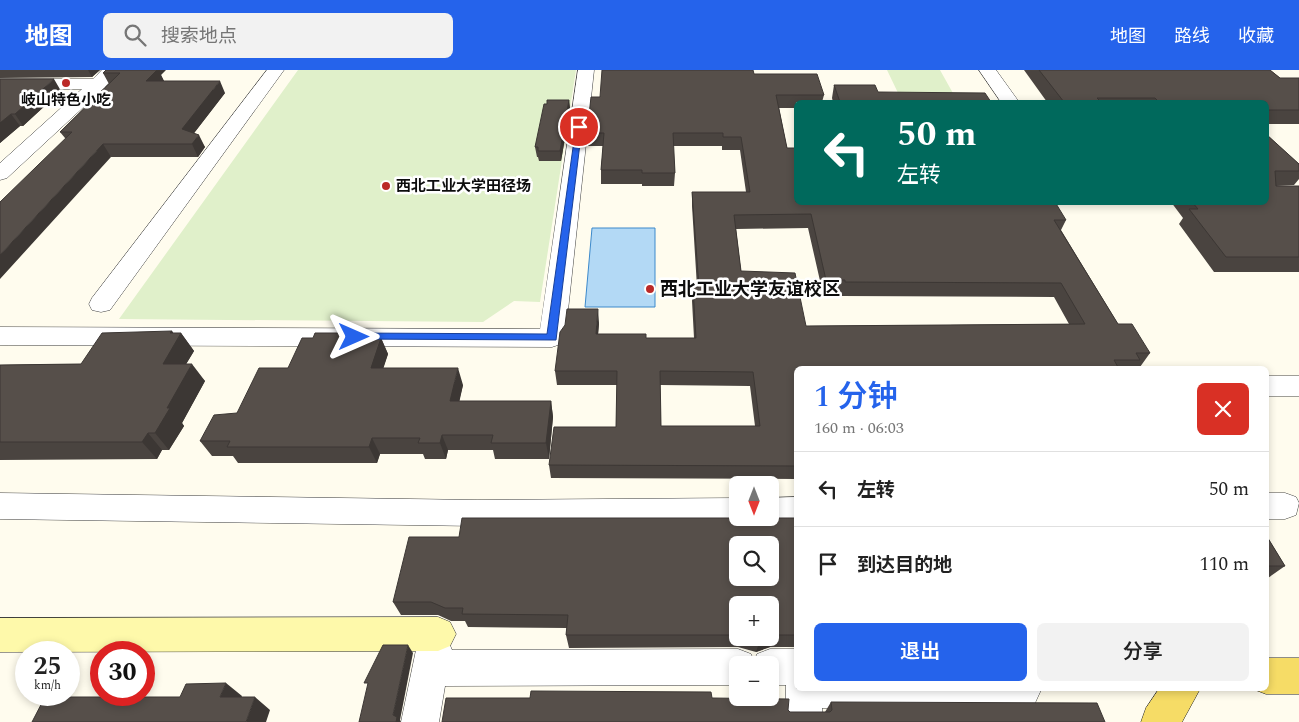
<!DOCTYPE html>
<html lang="zh">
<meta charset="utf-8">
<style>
body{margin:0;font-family:Spectral,"Noto Sans SC",serif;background:#f2f2f2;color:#222;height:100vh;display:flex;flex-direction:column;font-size:19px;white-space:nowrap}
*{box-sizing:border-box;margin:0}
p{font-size:16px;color:#767676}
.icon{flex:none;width:28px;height:28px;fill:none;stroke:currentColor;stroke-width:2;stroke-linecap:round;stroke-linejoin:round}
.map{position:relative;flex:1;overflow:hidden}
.drawer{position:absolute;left:794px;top:296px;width:475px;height:325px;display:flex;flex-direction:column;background:#fff;border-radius:8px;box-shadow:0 2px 8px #0003}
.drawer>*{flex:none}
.top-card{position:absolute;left:794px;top:30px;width:475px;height:105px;border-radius:8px;box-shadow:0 2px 8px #0003;background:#00695c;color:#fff;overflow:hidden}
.needle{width:32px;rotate:180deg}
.tools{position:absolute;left:729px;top:406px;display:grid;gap:10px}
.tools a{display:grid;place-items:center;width:50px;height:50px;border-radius:8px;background:#fff;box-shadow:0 2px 8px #0003;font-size:25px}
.speed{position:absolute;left:15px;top:571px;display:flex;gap:10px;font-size:25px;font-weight:700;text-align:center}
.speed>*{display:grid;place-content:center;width:65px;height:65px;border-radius:50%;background:#fff;box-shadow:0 2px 8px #0003;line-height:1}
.speed small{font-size:12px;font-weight:400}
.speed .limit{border:8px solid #d22;background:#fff;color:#111}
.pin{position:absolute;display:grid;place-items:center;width:42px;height:42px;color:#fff;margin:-21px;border:2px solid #fff;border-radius:50%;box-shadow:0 1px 5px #0007}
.me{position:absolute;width:55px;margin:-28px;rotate:90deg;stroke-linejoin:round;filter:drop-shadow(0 0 4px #0008)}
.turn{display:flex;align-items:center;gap:18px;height:105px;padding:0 20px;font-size:22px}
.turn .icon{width:65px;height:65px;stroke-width:2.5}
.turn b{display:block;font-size:35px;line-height:42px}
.round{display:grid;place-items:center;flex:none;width:52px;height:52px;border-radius:8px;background:#f2f2f2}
.summary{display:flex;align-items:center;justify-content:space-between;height:85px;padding:0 20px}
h1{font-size:30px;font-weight:600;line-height:38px;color:#2563eb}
.primary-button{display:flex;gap:10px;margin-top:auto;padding:10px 20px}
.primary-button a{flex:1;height:58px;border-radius:8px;background:#2563eb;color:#fff;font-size:20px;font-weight:600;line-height:58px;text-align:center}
.primary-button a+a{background:#f2f2f2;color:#222}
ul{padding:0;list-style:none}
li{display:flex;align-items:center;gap:15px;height:75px;padding:0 20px;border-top:1px solid #e0e0e0}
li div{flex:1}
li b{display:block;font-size:19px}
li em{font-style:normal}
header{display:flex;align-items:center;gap:30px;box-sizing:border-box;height:70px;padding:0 25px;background:#2563eb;color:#fff}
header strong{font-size:24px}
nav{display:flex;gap:28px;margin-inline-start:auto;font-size:18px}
.search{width:350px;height:45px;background:#f2f2f2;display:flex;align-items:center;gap:12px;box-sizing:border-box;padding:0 18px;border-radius:8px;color:#767676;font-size:19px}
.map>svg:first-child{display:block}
.pitch{fill:#e0f0ca}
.water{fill:#b3d9f5;stroke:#3c89cb}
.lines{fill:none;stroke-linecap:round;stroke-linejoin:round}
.minor-casing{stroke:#404040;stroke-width:1}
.tertiary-casing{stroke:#404040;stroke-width:1}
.secondary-casing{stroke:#2f2f2f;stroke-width:1}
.primary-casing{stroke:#1e1e1e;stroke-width:1}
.minor{fill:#fff;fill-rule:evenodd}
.tertiary{fill:#fff;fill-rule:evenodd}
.secondary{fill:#fef9aa;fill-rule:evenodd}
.primary{fill:#f6dc66;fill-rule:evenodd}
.wall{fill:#4a4440;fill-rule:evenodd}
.shaded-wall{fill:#3c3734}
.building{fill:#564f4a;stroke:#3c3734;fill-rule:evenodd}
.route{fill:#2563eb;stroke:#184099}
.poi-dot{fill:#bb2927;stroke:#fff;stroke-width:2}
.labels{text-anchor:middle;stroke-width:5;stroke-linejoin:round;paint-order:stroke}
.far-poi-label{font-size:15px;font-weight:bold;fill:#0d0d0d;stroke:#fff}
.poi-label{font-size:18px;font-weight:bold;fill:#0d0d0d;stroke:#fff;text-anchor:start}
</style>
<header>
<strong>地图</strong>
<div class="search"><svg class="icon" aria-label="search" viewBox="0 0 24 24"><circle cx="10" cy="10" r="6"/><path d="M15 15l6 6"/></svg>搜索地点</div>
<nav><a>地图</a><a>路线</a><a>收藏</a></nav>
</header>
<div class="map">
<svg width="1299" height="652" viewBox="0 0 1299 652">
<rect width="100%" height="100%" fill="#fffcee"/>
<!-- pitch -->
<path class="pitch" d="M298,0H576L540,232L514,231L483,252L119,249Z
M887,0H940L954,25H899Z"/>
<!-- water -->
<path class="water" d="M592,158H655V237H585Z"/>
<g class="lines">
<defs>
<path id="minor" d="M267,0H284L110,240L101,242L92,240L89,234L92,228Z
M578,0H594L565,268L561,274L552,277L0,275V257L540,259Z
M979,0H996L1019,32H1001Z
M98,9L104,10L107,14L104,18L7,108L0,110V93L92,10Z
M1266,306H1299V326H1266Z
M0,423L477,430L738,428V448H751L749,450L738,454L477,456L0,449Z
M1266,423H1285L1296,427L1299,433L1296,445L1285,449H1266Z
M796,427V453L770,454L759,450L757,448H770V428Z
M434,562L447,568L452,580L738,579L751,584L754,592L757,584L770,579H796V619L1041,620L1035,633L1022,639L822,638L823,652H785L786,615H770V595H738V615L445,616L439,652H401L416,580L421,568Z"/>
<path id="tertiary" d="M102,0H120L104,18L98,19H0V9H93Z"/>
<path id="secondary" d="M438,547L450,552L456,564L450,576L438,581L0,582V548Z"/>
<path id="primary" d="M1266,588H1299V624H1266L1253,619H1266Z
M1159,619H1200L1182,652H1141L1146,638Z"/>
</defs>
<!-- minor casing -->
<use href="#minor" class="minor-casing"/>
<!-- tertiary casing -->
<use href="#tertiary" class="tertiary-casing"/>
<!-- secondary casing -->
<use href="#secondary" class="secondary-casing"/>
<!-- primary casing -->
<use href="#primary" class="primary-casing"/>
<!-- minor -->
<use href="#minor" class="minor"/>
<!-- tertiary -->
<use href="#tertiary" class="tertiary"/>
<!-- secondary -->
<use href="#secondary" class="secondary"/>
<!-- primary -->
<use href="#primary" class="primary"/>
</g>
<!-- wall -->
<path class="wall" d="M0,0H100L92,7L0,8Z
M106,0L161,5L164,11L225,23L194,63L205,77L198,87H111L65,68L60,62L109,14L103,3Z
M1024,0H1270L1280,8H1299V54H1266V32H1047Z
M754,4L824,25L822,32H796V38H779L787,78L1066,150L1061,160L1118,254L1150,283L1140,297H1135L1134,299H796V409L551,408L549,395L616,357L617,315H557L555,301L599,253L598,264L646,268H694L692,231L693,217H697L692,136V122H746L740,80H722V76H673L675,103L674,116H642V114H601V100L603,76H588L587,63L600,27ZM808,158L823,224H841L842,226L1054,227L1069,254L806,256L741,201L736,159ZM660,315L750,316L755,356H661Z
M0,9L61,21L23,56H20L0,73Z
M834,15L878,22L991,32H833L832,28Z
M569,30L570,39L561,91H539L538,87H537L535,77L547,34Z
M1266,64L1299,94V109L1294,115L1276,116H1299V202H1214L1179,154L1183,148L1171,132H1266Z
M172,261L173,263H181L194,281L186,294L205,311L182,353L184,356L169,380H162L157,389L0,390V295L81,294Z
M372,263L374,268H381L388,284L383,298L463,315L459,331H551L553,347L549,389H495L493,380H448L446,389H425L423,384H380L377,393H238L233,386H212L200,371L237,343L288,298L313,268Z
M796,448V578V577H770L756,582L738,577L569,578L566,565L567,558L468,557L465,551H451L438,545H401L393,532L459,467ZM738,535L770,568H738Z
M1266,465L1285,496L1268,508H1266Z
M712,628L788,640L790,642H825L831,632L1105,652H442Z"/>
<!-- shaded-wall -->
<path class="shaded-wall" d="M88,0H100L92,7Z
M151,0H166L161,5L164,11L153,23L146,11Z
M54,9L61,21L23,56L15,44Z
M220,11L225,23L188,71L182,59Z
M569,30L570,39L561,91L560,81Z
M11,44L20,56L0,73V53Z
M199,65L205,77L198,87L192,74Z
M103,74L111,87L0,209V185Z
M598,239L599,253L597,278L596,264Z
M172,261L178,270L181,263L194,281L176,311L163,294L170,263Z
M372,263L378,278L381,268L388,284L378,315L371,298L370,268Z
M192,294L205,311L182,353L184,356L169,380L155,363L167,338Z
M458,298L463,315L456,347L450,331Z
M551,331L553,347L549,389L546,373Z
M148,363L162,380L157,389L142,372Z
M442,365L448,380L446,389L440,373Z
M372,368L380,384L377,393L369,377Z
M774,565L770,577L756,582L760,570L767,568H770V566Z
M408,575L413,583L400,650L401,652H396L393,645Z
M226,613L242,626L237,640L220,627Z
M255,627L270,640L266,652H246Z"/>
<!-- building -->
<path class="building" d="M106,0H157L146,11H220L182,59L199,65L192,74H103L0,185V132L72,62H60L120,3H103Z
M602,0H753L754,4H817L824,25H776L787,78H796V132H1055L1066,150H1054L1118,254H1132L1150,283H1136L1140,290H1114L1119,299H796V396L549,395L554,357H616L617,301H555L560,262L565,255L567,239H598L596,264H646V268H696L693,217H699L692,122H750L741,67H723V63H673L675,103H642V100H601L604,63H587L591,27H600ZM811,144L826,210H845V212L1061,213L1085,254L806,256L795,203L741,201L734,145ZM660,301L753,302L760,356H661Z
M1039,0H1270L1280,8H1299V40H1266V32H1159L1155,28H1097L1101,32H1064Z
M0,9H54L15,44H11L0,53Z
M834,15H875L878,22L985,23L991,32H840Z
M547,30H569L560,81H538V77H535L544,34H547Z
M1266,64L1299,94V101H1275L1276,116H1299V187H1226L1189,139H1198L1192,132H1266Z
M172,261L170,263H181L163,294H192L167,338H170L155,363H148L142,372H0V295L81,294L102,263Z
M315,263H372L370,268H381L371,298H458L450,331H551L546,373H491L493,365H442L440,373H418L420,368H372L369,377H227L230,371H200L214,345L237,343L259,298H288L302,268H313Z
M462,448H796V565H774L770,566V535H738V565H566L568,545L462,544L463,538H445L431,532H393L409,467H459ZM738,475H770V508H738Z
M1266,465L1285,496H1266Z
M751,568H767L760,570Z
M383,575H408L393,645L397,647L396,652H359L368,613H364Z
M226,613L220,627H255L246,652H32L45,627H180L186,614Z
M531,621L711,622L712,628L789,629L788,640L790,642H830L832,640L831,632L1097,633L1105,652H442L446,628H530Z"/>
<!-- route -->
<path class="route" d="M576,56L582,57L556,270L351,269L349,267L351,264L354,263L547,264Z"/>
<!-- markers -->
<g class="poi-dot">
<circle cx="66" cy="13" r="5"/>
<circle cx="386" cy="116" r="5"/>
<circle cx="650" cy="219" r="5"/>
</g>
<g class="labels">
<!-- far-poi labels -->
<g class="far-poi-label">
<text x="66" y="35">岐山特色小吃</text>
<text x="396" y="121" text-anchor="start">西北工业大学田径场</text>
</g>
<!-- poi labels -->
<g class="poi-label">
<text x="660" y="225">西北工业大学友谊校区</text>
</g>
</g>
</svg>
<div class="tools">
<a><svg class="needle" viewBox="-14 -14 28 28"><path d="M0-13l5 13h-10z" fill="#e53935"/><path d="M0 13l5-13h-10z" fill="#767676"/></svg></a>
<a><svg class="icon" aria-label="search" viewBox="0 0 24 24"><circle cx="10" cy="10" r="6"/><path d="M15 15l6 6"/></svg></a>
<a>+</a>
<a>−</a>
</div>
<div class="speed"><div>25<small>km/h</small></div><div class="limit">30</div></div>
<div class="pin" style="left:579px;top:57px;background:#d93025"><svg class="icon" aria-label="arrive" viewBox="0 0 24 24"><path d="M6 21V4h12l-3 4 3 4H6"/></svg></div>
<svg class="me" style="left:354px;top:267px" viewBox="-20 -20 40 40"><path d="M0-17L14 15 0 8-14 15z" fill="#2563eb" stroke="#fff" stroke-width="4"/></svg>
<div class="top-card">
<div class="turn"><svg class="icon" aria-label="left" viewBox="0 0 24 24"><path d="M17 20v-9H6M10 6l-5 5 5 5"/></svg><div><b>50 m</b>左转</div></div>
</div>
<section class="drawer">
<div class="summary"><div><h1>1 分钟</h1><p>160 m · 06:03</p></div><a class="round" style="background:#d93025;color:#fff"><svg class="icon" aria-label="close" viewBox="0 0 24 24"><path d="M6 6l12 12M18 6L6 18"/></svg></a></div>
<ul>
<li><svg class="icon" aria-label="left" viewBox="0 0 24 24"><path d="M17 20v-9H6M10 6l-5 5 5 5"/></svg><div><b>左转</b></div><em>50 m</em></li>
<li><svg class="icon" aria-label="arrive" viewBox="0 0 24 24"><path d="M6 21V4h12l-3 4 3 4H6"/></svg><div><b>到达目的地</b></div><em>110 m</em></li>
</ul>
<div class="primary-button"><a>退出</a><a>分享</a></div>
</section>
</div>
